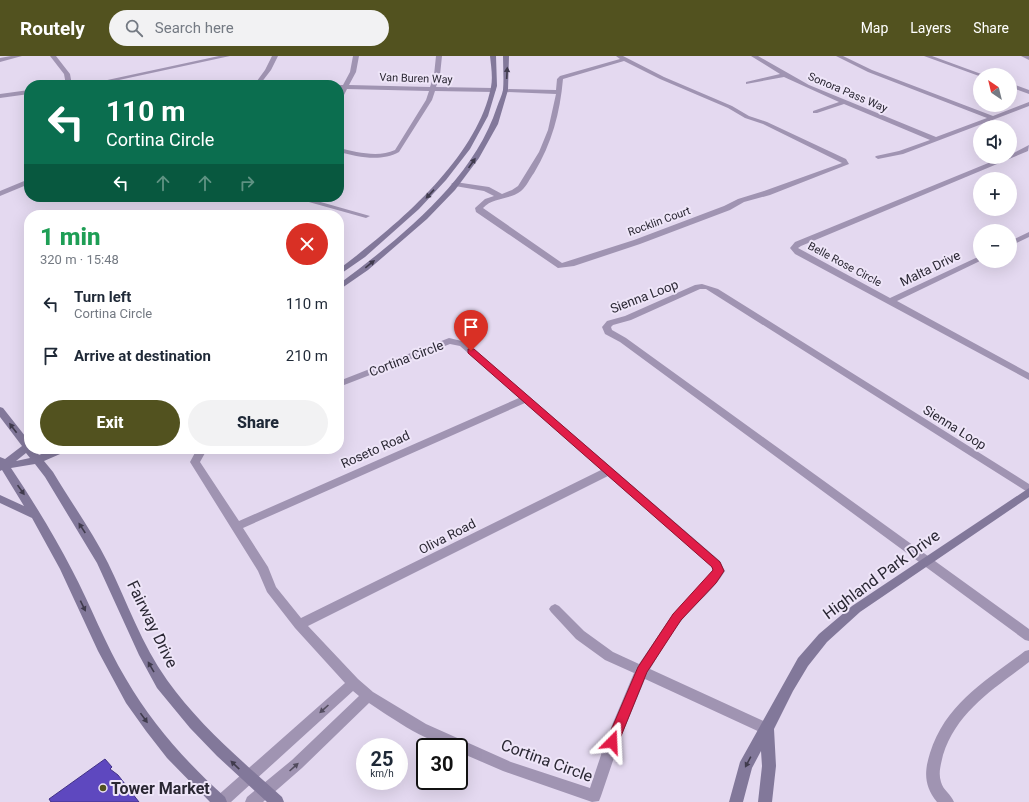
<!DOCTYPE html>
<meta charset="utf-8">
<style>
body{margin:0;font-family:Roboto,sans-serif;background:#f2f2f3;color:#1f2937;height:100vh;display:flex;flex-direction:column;font-size:15px;white-space:nowrap}
*{box-sizing:border-box;margin:0}
p{font-size:13px;color:#747a83}
.icon{flex:none;width:22px;height:22px;fill:none;stroke:currentColor;stroke-width:2;stroke-linecap:round;stroke-linejoin:round}
.map{position:relative;flex:1;overflow:hidden}
.side{position:absolute;left:24px;top:154px;width:320px;height:244px;display:flex;flex-direction:column;background:#fff;border-radius:16px;box-shadow:0 4px 16px #0002}
.side>*{flex:none}
.banner{position:absolute;left:24px;top:24px;width:320px;height:122px;border-radius:16px;box-shadow:0 4px 16px #0002;background:#0b6e4f;color:#fff;overflow:hidden}
.needle{width:26px;rotate:325deg}
.fabs{position:absolute;left:973px;top:12px;display:grid;gap:8px}
.fabs a{display:grid;place-items:center;width:44px;height:44px;border-radius:50%;background:#fff;box-shadow:0 4px 16px #0002;font-size:20px}
.speed{position:absolute;left:356px;top:682px;display:flex;gap:8px;font-size:20px;font-weight:700;text-align:center}
.speed>*{display:grid;place-content:center;width:52px;height:52px;border-radius:50%;background:#fff;box-shadow:0 4px 16px #0002;line-height:1}
.speed small{font-size:10px;font-weight:400}
.speed .limit{border:2px solid #111;border-radius:6px;background:#fff;color:#111}
.pin{position:absolute;display:grid;place-items:center;width:34px;height:34px;color:#fff;margin:-41px -17px;border-radius:50% 50% 50% 0;rotate:-45deg;box-shadow:0 0 4px #0007}
.pin .icon{rotate:45deg}
.me{position:absolute;width:44px;margin:-22px;rotate:21deg;stroke-linejoin:round;filter:drop-shadow(0 0 3px #0008)}
.turn{display:flex;align-items:center;gap:14px;height:84px;padding:0 16px;font-size:18px}
.turn .icon{width:52px;height:52px;stroke-width:2.5}
.turn b{display:block;font-size:28px;line-height:34px}
.lanes{display:flex;align-items:center;height:38px;padding:0 16px;background:#0003;justify-content:center;gap:20px;direction:ltr}
.lanes .off{opacity:.35}
.round{display:grid;place-items:center;flex:none;width:42px;height:42px;border-radius:21px;background:#f2f2f3}
.summary{display:flex;align-items:center;justify-content:space-between;height:68px;padding:0 16px}
h1{font-size:24px;font-weight:800;line-height:30px;color:#1e9e55}
.primary-button{display:flex;gap:8px;margin-top:auto;padding:8px 16px}
.primary-button a{flex:1;height:46px;border-radius:24px;background:#52521f;color:#fff;font-size:16px;font-weight:800;line-height:46px;text-align:center}
.primary-button a+a{background:#f2f2f3;color:#1f2937}
ul{padding:0;list-style:none}
li{display:flex;align-items:center;gap:12px;height:52px;padding:0 16px}
li div{flex:1}
li b{display:block;font-size:15px}
li em{font-style:normal}
header{display:flex;align-items:center;gap:24px;box-sizing:border-box;height:56px;padding:0 20px;background:#52521f;color:#fff}
header strong{font-size:19px}
nav{display:flex;gap:22px;margin-inline-start:auto;font-size:14px}
.search{width:280px;height:36px;background:#f2f2f3;display:flex;align-items:center;gap:10px;box-sizing:border-box;padding:0 14px;border-radius:22px;color:#747a83;font-size:15px}
.map>svg:first-child{display:block}
.building{fill:#5e48bf;stroke:#423286}
.lines{fill:none;stroke-linecap:round;stroke-linejoin:round}
.street{fill:#a094b2;fill-rule:evenodd}
.secondary{fill:#82789a;fill-rule:evenodd}
.oneway{fill:#403b4d}
.oneway2{fill:#534d5f}
.route{fill:#e11d48;stroke:#92132f}
.poi-dot{fill:#52521f;stroke:#eee5f8;stroke-width:1.5}
.labels{text-anchor:middle;stroke-width:4;stroke-linejoin:round;paint-order:stroke}
.far-street-label{font-size:11px;fill:#2a2733;stroke:#eee5f8}
.street-label{font-size:13px;fill:#2a2733;stroke:#eee5f8}
.near-street-label{font-size:16px;fill:#2a2733;stroke:#eee5f8}
.near-poi-label{font-size:16px;font-weight:bold;fill:#2a2733;stroke:#eee5f8;text-anchor:start}
</style>
<header>
<strong>Routely</strong>
<div class="search"><svg class="icon" aria-label="search" viewBox="0 0 24 24"><circle cx="10" cy="10" r="6"/><path d="M15 15l6 6"/></svg>Search here</div>
<nav><a>Map</a><a>Layers</a><a>Share</a></nav>
</header>
<div class="map">
<svg width="1029" height="746" viewBox="0 0 1029 746">
<rect width="100%" height="100%" fill="#e4d9f0"/>
<!-- building -->
<path class="building" d="M105,703L112,711L110,713L118,719L139,746H51L49,743Z"/>
<g class="lines">
<!-- street -->
<path class="street" d="M11,0H22L0,6V2Z
M50,0H56L70,18L72,29H66L64,18Z
M219,0H230L96,29H84Z
M272,0H278L271,14L261,27H274L277,29H254L265,14Z
M353,0H359L356,16L349,29L430,31L434,19L436,0H442L440,19L436,31L493,32L496,34L493,36L435,35L432,44L399,96C381,106 358,101 339,96V92C356,96 378,102 395,94L426,44L429,35L347,33L342,43L339,45V37L341,33H339V29H343L350,16Z
M616,0H623L664,21L732,50L749,60L767,66L846,103L849,108L770,139L744,146L730,154L640,188L574,210L558,212L476,156L475,152L485,143L494,140L484,135L455,130L451,128L455,126L489,131L502,138L512,134L518,130L539,96L548,74L556,38L505,36L503,35V33L556,34L557,23L560,20L620,3ZM624,5L660,23L728,52L745,62L763,68L842,107L764,135L738,143L724,150L634,184L562,207L483,152C493,141 510,144 521,135C527,130 530,122 534,117C552,87 560,57 563,23Z
M751,0H758L809,29L936,81L987,62L868,16L836,0H843L872,14L993,60L1029,46V50L903,98L878,103L875,101L876,100L899,95L930,84L844,48L817,57H813V55L839,46L784,21L746,28V26L780,18Z
M924,0H932L984,19L979,20Z
M1021,0H1029V4Z
M1010,27L1029,34V38L1010,31Z
M29,34V38L0,42V38Z
M1029,89L1028,95L801,190L798,192L890,242L980,200V205L897,245L1029,317V324L795,198L790,192L795,186L1003,101H1010V99Z
M29,123V128L0,140V135Z
M291,141H303L370,160L366,162Z
M1029,176V181L1010,190V185Z
M702,228L718,233L1029,428V437L706,233H700L631,264L613,269L611,271L612,274L626,282L1029,573V585L1025,584L620,286L605,278L602,271L607,265L625,260L695,229Z
M449,282L466,286L720,505L725,515C714,534 696,547 682,564C670,578 660,597 650,613L772,669L774,673L772,677L767,679L762,677L645,623L621,681L601,740L599,745L592,746L503,715L459,696V691C432,691 392,662 369,647L302,712L263,746H245L247,741L292,704L359,640L353,635L231,746H214L216,741L345,627L295,572L267,536L258,515L190,406L197,393H210L205,397L200,406L239,465L519,342L460,290L450,288L339,331V325ZM525,347L601,414L301,562L276,531L268,511L243,472ZM608,420L711,510L713,515L673,558L639,608L613,596L584,575L559,550L555,548L551,550L549,553L551,556L576,583L605,604L634,617L607,681L590,732L511,706L426,668L373,636L358,623L308,570Z
M1029,594V606C994,633 957,655 943,699C941,708 938,717 941,726C943,734 951,738 954,746H937C924,730 924,716 930,697C946,647 986,625 1025,595Z"/>
<!-- secondary -->
<path class="secondary" d="M490,0H496L497,30L488,60L470,93L446,124L419,153L365,201L339,219V213C395,171 477,103 491,31C493,21 491,10 490,0Z
M503,0H509L508,34L498,68L479,102L455,134L427,163L368,214L339,234V228C399,183 473,125 497,51C499,45 502,39 503,34C504,23 503,11 503,0Z
M0,351L3,352L29,385V393H34L39,399L54,393H68L67,395L44,405L53,416C71,446 93,477 108,507C127,546 142,589 167,624C199,669 242,705 282,741L284,746H267L217,700L190,672L157,632L139,599L97,507L45,421L35,408L11,412C33,445 54,479 72,514C91,550 105,588 126,623C152,668 187,707 225,741L227,746H210L167,702L146,675L126,647L98,595L60,513L32,462L0,447V439L24,450L2,414L0,415V401L5,403L22,390L0,361ZM26,397L30,402L16,405Z
M1029,432V441L860,556L827,586L808,610L793,635L774,673L776,710L772,746H758L762,710L761,695L752,712L743,746H729L740,706L798,602L819,578L852,550Z"/>
</g>
<!-- one-way arrows -->
<defs><path id="oneway-solid" d="M-6-.8H1V-3.2L6.5 0L1 3.2V.8H-6Z"/></defs>
<g class="oneway">
<use href="#oneway-solid" transform="translate(507 17) rotate(-87)"/>
<use href="#oneway-solid" transform="translate(472 107) rotate(-55)"/>
<use href="#oneway-solid" transform="translate(430 138) rotate(133)"/>
<use href="#oneway-solid" transform="translate(370 208) rotate(-39)"/>
<use href="#oneway-solid" transform="translate(13 372) rotate(-127)"/>
<use href="#oneway-solid" transform="translate(21 434) rotate(55)"/>
<use href="#oneway-solid" transform="translate(82 472) rotate(-123)"/>
<use href="#oneway-solid" transform="translate(83 550) rotate(64)"/>
<use href="#oneway-solid" transform="translate(151 611) rotate(-120)"/>
<use href="#oneway-solid" transform="translate(144 662) rotate(54)"/>
<use href="#oneway-solid" transform="translate(748 706) rotate(118)"/>
<use href="#oneway-solid" transform="translate(235 709) rotate(-136)"/>
</g>
<g class="oneway2">
<use href="#oneway-solid" transform="translate(324 653) rotate(138)"/>
<use href="#oneway-solid" transform="translate(294 711) rotate(-42)"/>
</g>
<!-- route -->
<path class="route" d="M468,293H474L720,506L724,515L716,527L681,564L647,616L617,690L612,692L608,690L606,686L638,611L673,558L713,514L712,511L468,297Z"/>
<!-- markers -->
<circle class="poi-dot" cx="103" cy="732" r="4"/>
<g class="labels">
<!-- far-street labels -->
<g class="far-street-label">
<text transform="translate(416 22) rotate(2)" y="4">Van Buren Way</text>
<text transform="translate(848 36) rotate(23)" y="4">Sonora Pass Way</text>
<text transform="translate(659 165) rotate(-20)" y="4">Rocklin Court</text>
<text transform="translate(845 208) rotate(28)" y="4">Belle Rose Circle</text>
</g>
<!-- street labels -->
<g class="street-label">
<text transform="translate(930 212) rotate(-26)" y="5">Malta Drive</text>
<text transform="translate(644 240) rotate(-21)" y="5">Sienna Loop</text>
<text transform="translate(406 302) rotate(-21)" y="5">Cortina Circle</text>
<text transform="translate(955 371) rotate(32)" y="5">Sienna Loop</text>
<text transform="translate(375 393) rotate(-24)" y="5">Roseto Road</text>
<text transform="translate(447 480) rotate(-27)" y="5">Oliva Road</text>
</g>
<!-- near-street labels -->
<g class="near-street-label">
<text transform="translate(881 518) rotate(-36)" y="6">Highland Park Drive</text>
<text transform="translate(153 568) rotate(64)" y="6">Fairway Drive</text>
<text transform="translate(547 704) rotate(20)" y="6">Cortina Circle</text>
</g>
<!-- near-poi labels -->
<g class="near-poi-label">
<text x="111" y="738">Tower Market</text>
</g>
</g>
</svg>
<div class="fabs">
<a><svg class="needle" viewBox="-14 -14 28 28"><path d="M0-13l5 13h-10z" fill="#e53935"/><path d="M0 13l5-13h-10z" fill="#747a83"/></svg></a>
<a><svg class="icon" aria-label="sound" viewBox="0 0 24 24"><path d="M4 9h4l5-4v14l-5-4H4zM17 9q2 3 0 6"/></svg></a>
<a>+</a>
<a>−</a>
</div>
<div class="speed"><div>25<small>km/h</small></div><div class="limit">30</div></div>
<div class="pin" style="left:471px;top:295px;background:#d93025"><svg class="icon" aria-label="arrive" viewBox="0 0 24 24"><path d="M6 21V4h12l-3 4 3 4H6"/></svg></div>
<svg class="me" style="left:612px;top:686px" viewBox="-20 -20 40 40"><path d="M0-17L14 15 0 8-14 15z" fill="#e11d48" stroke="#fff" stroke-width="4"/></svg>
<div class="banner">
<div class="turn"><svg class="icon" aria-label="left" viewBox="0 0 24 24"><path d="M17 20v-9H6M10 6l-5 5 5 5"/></svg><div><b>110 m</b>Cortina Circle</div></div>
<div class="lanes"><svg class="icon" aria-label="left" viewBox="0 0 24 24"><path d="M17 20v-9H6M10 6l-5 5 5 5"/></svg><svg class="icon off" aria-label="ahead" viewBox="0 0 24 24"><path d="M12 20V5M6 11l6-6 6 6"/></svg><svg class="icon off" aria-label="ahead" viewBox="0 0 24 24"><path d="M12 20V5M6 11l6-6 6 6"/></svg><svg class="icon off" aria-label="right" viewBox="0 0 24 24"><path d="M7 20v-9h11M14 6l5 5-5 5"/></svg></div>
</div>
<section class="side">
<div class="summary"><div><h1>1 min</h1><p>320 m · 15:48</p></div><a class="round" style="background:#d93025;color:#fff"><svg class="icon" aria-label="close" viewBox="0 0 24 24"><path d="M6 6l12 12M18 6L6 18"/></svg></a></div>
<ul>
<li><svg class="icon" aria-label="left" viewBox="0 0 24 24"><path d="M17 20v-9H6M10 6l-5 5 5 5"/></svg><div><b>Turn left</b><p>Cortina Circle</p></div><em>110 m</em></li>
<li><svg class="icon" aria-label="arrive" viewBox="0 0 24 24"><path d="M6 21V4h12l-3 4 3 4H6"/></svg><div><b>Arrive at destination</b></div><em>210 m</em></li>
</ul>
<div class="primary-button"><a>Exit</a><a>Share</a></div>
</section>
</div>
